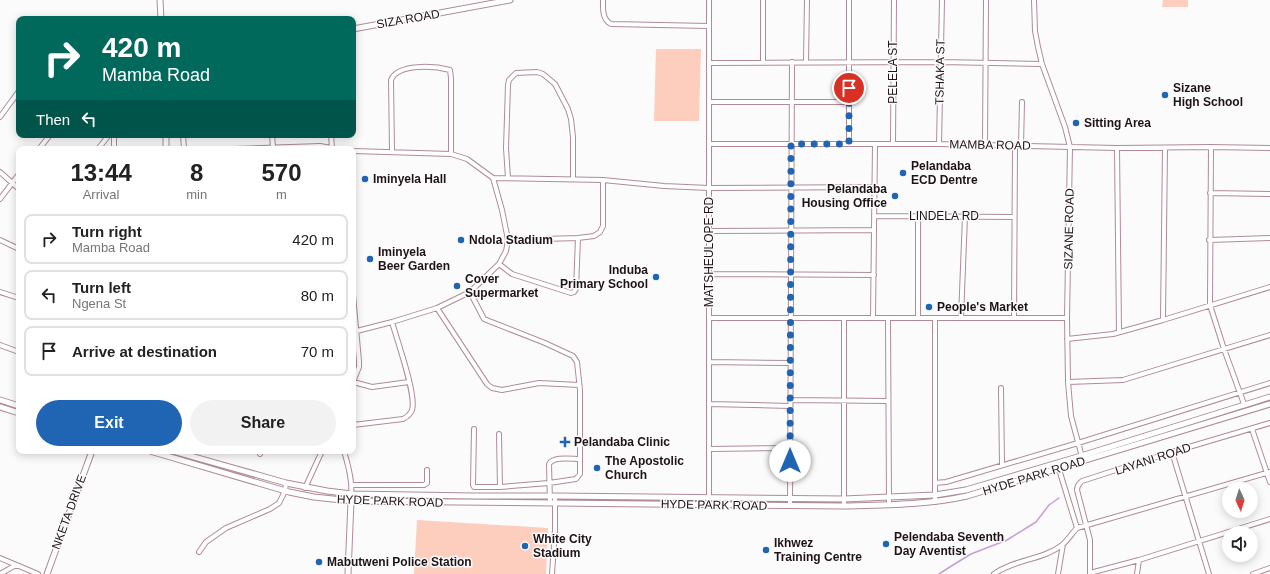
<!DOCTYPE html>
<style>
body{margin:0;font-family:Arial,sans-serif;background:#f2f2f2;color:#222;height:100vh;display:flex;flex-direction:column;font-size:15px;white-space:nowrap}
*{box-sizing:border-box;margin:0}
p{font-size:13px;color:#767676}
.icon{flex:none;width:22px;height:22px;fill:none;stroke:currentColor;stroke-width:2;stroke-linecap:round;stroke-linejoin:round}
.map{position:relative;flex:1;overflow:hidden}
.details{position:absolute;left:16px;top:146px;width:340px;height:308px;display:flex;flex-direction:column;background:#fff;border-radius:8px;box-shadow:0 2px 10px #0003}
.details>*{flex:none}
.top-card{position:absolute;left:16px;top:16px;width:340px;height:122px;border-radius:8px;box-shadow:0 2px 10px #0003;background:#00695c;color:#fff;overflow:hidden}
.needle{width:26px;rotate:176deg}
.tools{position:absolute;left:1222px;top:482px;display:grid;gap:8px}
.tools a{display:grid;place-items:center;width:36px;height:36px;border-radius:50%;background:#fff;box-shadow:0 2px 10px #0003;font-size:20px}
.pin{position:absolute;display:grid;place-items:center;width:34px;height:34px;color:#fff;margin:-17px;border:2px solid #fff;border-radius:50%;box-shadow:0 1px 4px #0007}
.me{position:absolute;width:44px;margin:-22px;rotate:0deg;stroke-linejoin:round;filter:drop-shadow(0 0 3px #0008)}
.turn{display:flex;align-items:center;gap:14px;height:84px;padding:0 20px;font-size:18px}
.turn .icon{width:52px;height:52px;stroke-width:2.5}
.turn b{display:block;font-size:28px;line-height:34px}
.then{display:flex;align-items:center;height:38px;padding:0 20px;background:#0003;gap:8px;font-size:15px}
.eta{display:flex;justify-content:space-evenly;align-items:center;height:68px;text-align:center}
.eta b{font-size:24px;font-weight:700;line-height:28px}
.primary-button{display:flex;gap:8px;margin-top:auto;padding:8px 20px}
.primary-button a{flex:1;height:46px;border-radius:24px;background:#2064b4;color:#fff;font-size:16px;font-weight:700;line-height:46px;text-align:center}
.primary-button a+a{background:#f2f2f2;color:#222}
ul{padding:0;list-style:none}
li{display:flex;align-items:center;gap:12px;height:50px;margin:0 8px 6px;padding:0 12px;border:2px solid #e0e0e0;border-radius:8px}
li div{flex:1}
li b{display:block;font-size:15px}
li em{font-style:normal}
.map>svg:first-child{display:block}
.garden{fill:#fdcebd}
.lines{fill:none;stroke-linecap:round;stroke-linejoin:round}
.stream{stroke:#c89dd6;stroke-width:1.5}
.minor-casing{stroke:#b08b96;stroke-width:6}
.tertiary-casing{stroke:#b08b96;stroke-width:7}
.minor{stroke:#fff;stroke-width:4}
.tertiary{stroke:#fff;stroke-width:5}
.route{stroke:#2064b4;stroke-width:7;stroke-dasharray:0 12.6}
.poi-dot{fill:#2064b4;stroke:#fbfbfb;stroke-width:1.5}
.labels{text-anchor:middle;stroke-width:3;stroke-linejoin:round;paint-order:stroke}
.street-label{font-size:12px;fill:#201317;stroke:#fbfbfb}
.poi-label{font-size:12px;font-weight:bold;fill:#201317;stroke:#fbfbfb;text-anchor:start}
</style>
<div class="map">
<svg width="1270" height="574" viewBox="0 0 1270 574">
<rect width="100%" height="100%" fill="#fbfbfb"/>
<!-- garden -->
<path class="garden" d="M1163,0H1188V7H1162Z
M656,49H701L699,121H654Z
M417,520L548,528L546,574H414Z"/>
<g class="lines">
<!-- stream -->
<path class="stream" d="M939,574L953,565L971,554L1007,540L1036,522L1049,505L1059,498"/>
<defs>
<path id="minor" d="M603,0C603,9 602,19 611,24L709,26
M1034,0L1035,31L1038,47L1042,64L1065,127L1070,147L1067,318L1068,382L1071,416L1082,457
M763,62V0
M806,62L807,0
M709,63L941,62L1042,64
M709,102H849
M0,117L19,91
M183,135L184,149
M272,135L273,147
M331,135L332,148
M709,144H939L1117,148L1211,147L1270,148
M849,144V0
M893,144L894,0
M939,144L942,0
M985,145L986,0
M1021,146L1022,102
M1211,147L1210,305L1224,349L1244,404
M1117,148L1119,332
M39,149L50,135
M98,149L109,135
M114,149V135
M234,149L320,146L337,149
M353,151L451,154L467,159L493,178L502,210L508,240L506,251L499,264L470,292L437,308L392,322L353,332
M392,152L391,80C398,63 435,66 450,70L451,78V154
M0,172L19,189
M493,178L603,180L664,186L709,188L875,187
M508,178L506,148L508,85L509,80L516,73L537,72L543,74L555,84L568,109L571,119L573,137V179
M1210,193L1270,194
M0,199L19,174
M874,216L1014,217
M709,231L874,230
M0,240L19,249
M508,240L578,238L594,236L600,232L603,226V180
M1209,240L1270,238
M499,264L512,274L571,293L574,292L576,289L578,238
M709,274L874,275
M0,292L19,298
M470,292L484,319L545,343L573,356L577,362L580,390V474L576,479L549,483L500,487H474L473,485L474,429
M353,295L359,361V367L353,382
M437,308L487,384L492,388L502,390L539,383L579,385
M709,318H1067
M873,318L875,144
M888,318L889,505
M918,318V216
M935,318V502
M961,318L965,216
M1014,318L1015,146
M1163,320L1165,148
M1067,339L1113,334L1163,320L1270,287
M0,345L19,352
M709,362L790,363
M353,382L372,387L409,382
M1068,382L1123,380L1270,335
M1001,388L1002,465
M790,400L888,401
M709,404L790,406
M353,425L403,419C407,417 410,415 412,410C417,396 397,340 392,322
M1252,429L1270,482
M499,434L500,487
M709,449L790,448
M344,451C349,468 353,484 351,501
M1172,452L1209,574
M260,454L261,451
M935,483L946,482L1078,443L1270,383
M352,485H424L427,483V470
M305,488L322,451
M550,503L549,464C554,456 571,459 580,459
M709,504V0
M790,506L792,62
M844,506V318
M1077,528L1270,472
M199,552L206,542L226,528L270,509L279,503L285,491L286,483
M0,558L38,574
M1090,573L1139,560L1270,519
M0,574L16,565
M552,574L555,530V496
M994,574C1015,559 1043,560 1062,545C1068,540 1072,533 1077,528L1058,466
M1058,574L1063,544
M1090,574V540L1077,490C1077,485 1079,484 1082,481L1172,452L1270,423
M1137,574L1139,560
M1253,574L1270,568"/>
<path id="tertiary" d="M160,0L161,19
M353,29L510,0
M166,149V135
M0,400L19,406
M0,407L19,413
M150,451L289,492L314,497L351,501L844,506C886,505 927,505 967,496L1270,404
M173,451L286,483L327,491L352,494L473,496H555L844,499L935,495L966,490L1081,456L1270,397
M47,574L92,451
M348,574L351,501"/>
</defs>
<!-- minor casing -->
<use href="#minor" class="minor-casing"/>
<!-- tertiary casing -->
<use href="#tertiary" class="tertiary-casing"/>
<!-- minor -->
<use href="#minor" class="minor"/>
<!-- tertiary -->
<use href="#tertiary" class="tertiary"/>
</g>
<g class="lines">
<!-- route -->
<path class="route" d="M790,461L791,144H849V88"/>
</g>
<!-- markers -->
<g class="poi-dot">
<circle cx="1165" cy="95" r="4"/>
<circle cx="1076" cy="123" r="4"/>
<circle cx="903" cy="173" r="4"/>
<circle cx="365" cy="179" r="4"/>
<circle cx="895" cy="196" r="4"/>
<circle cx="461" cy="240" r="4"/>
<circle cx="370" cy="259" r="4"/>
<circle cx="656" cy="277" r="4"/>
<circle cx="457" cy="286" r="4"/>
<circle cx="929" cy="307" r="4"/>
<path d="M563 436h4v4h4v4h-4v4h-4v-4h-4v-4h4z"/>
<circle cx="597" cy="468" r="4"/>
<circle cx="886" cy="544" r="4"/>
<circle cx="525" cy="546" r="4"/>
<circle cx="766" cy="550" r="4"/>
<circle cx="319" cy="562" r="4"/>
</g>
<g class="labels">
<!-- street labels -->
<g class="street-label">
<text transform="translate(408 19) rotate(-10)" y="4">SIZA ROAD</text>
<text transform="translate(893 72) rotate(-90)" y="4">PELELA ST</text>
<text transform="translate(940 72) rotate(-89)" y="4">TSHAKA ST</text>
<text transform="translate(990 145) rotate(1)" y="4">MAMBA ROAD</text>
<text x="944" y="220">LINDELA RD</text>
<text transform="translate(1069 229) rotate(-89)" y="4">SIZANE ROAD</text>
<text transform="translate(709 252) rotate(-90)" y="4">MATSHEULOPE RD</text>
<text transform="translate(1153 459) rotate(-18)" y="4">LAYANI ROAD</text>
<text transform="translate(1034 476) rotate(-17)" y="4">HYDE PARK ROAD</text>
<text transform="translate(390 501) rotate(2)" y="4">HYDE PARK ROAD</text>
<text transform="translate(714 505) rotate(1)" y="4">HYDE PARK ROAD</text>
<text transform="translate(69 512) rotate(-70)" y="4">NKETA DRIVE</text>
</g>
<!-- poi labels -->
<g class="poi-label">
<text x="1173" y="92">Sizane<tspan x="1173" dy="14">High School</tspan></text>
<text x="1084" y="127">Sitting Area</text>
<text x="911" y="170">Pelandaba<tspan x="911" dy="14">ECD Dentre</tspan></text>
<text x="373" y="183">Iminyela Hall</text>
<text x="887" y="193" text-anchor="end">Pelandaba<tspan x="887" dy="14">Housing Office</tspan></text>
<text x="469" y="244">Ndola Stadium</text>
<text x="378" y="256">Iminyela<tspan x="378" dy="14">Beer Garden</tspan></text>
<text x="648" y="274" text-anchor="end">Induba<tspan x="648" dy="14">Primary School</tspan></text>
<text x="465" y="283">Cover<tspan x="465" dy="14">Supermarket</tspan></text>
<text x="937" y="311">People's Market</text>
<text x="574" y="446">Pelandaba Clinic</text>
<text x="605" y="465">The Apostolic<tspan x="605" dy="14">Church</tspan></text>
<text x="894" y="541">Pelendaba Seventh<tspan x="894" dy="14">Day Aventist</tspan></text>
<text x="533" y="543">White City<tspan x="533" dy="14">Stadium</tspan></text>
<text x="774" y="547">Ikhwez<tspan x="774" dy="14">Training Centre</tspan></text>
<text x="327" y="566">Mabutweni Police Station</text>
</g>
</g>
</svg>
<div class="tools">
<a><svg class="needle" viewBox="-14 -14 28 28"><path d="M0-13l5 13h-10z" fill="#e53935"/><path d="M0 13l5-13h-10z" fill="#767676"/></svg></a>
<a><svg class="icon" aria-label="sound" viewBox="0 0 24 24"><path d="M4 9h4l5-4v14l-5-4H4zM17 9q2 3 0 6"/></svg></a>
</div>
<div class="pin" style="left:849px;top:88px;background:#d93025"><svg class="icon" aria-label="arrive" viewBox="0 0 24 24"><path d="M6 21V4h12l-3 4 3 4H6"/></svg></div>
<svg class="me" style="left:790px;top:461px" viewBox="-20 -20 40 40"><circle r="19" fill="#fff"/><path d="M0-13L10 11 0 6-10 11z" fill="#2064b4"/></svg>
<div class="top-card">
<div class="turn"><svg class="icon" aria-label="right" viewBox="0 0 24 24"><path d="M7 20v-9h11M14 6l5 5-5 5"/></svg><div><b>420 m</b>Mamba Road</div></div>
<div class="then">Then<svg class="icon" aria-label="left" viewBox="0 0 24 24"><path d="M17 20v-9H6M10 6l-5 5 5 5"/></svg></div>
</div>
<section class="details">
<div class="eta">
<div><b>13:44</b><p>Arrival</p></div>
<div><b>8</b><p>min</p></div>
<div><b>570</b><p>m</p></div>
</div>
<ul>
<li><svg class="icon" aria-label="right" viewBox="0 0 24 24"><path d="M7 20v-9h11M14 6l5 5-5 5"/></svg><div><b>Turn right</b><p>Mamba Road</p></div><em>420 m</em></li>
<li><svg class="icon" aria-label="left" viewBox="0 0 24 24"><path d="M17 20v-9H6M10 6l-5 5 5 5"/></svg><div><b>Turn left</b><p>Ngena St</p></div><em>80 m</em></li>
<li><svg class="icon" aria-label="arrive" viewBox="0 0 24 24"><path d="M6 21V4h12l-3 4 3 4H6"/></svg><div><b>Arrive at destination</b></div><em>70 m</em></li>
</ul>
<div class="primary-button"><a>Exit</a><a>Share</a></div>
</section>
</div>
